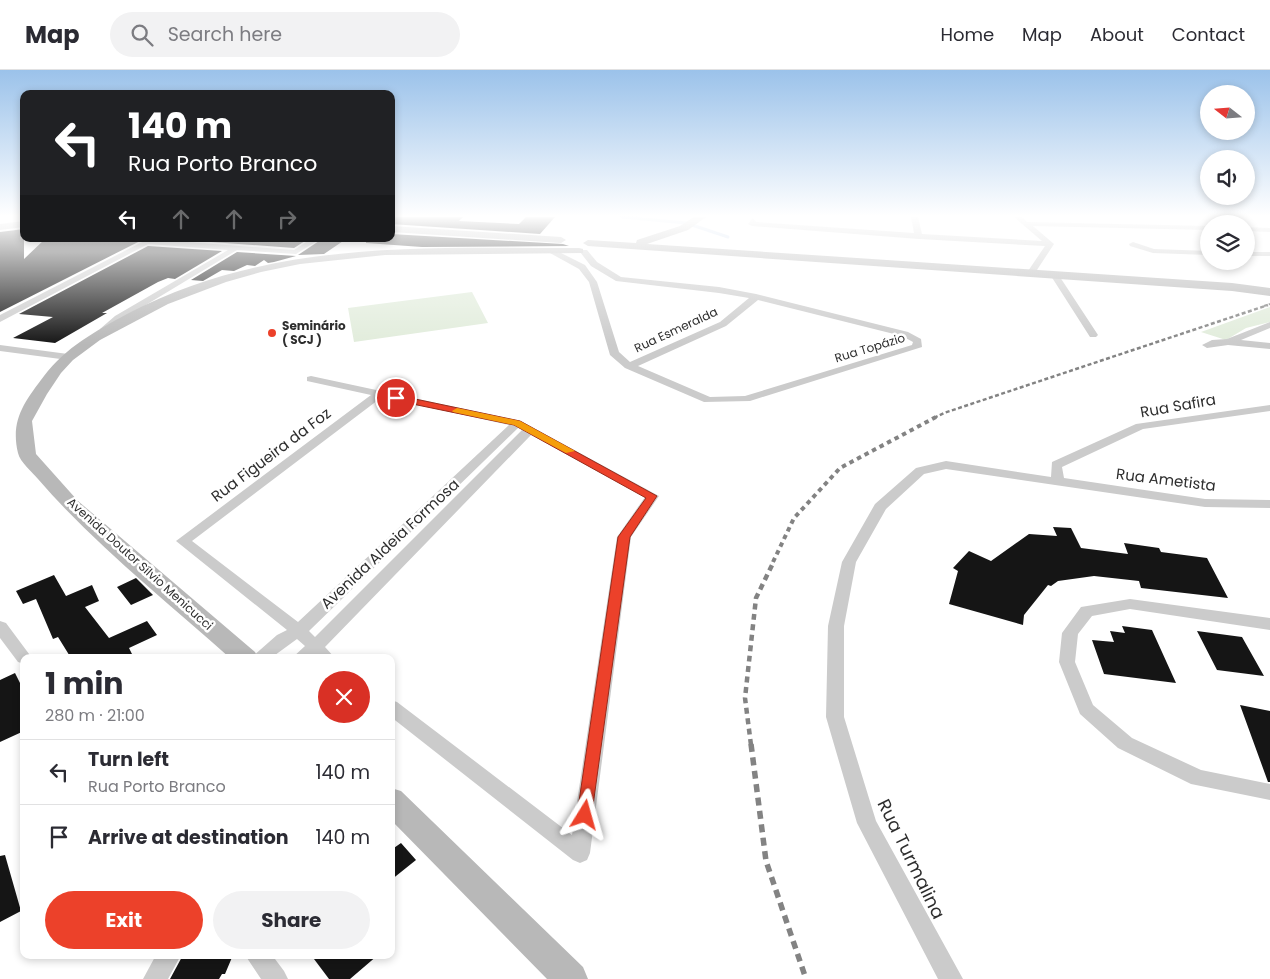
<!DOCTYPE html>
<meta charset="utf-8">
<style>
body{margin:0;font-family:Poppins,sans-serif;background:#f2f2f3;color:#2b2b33;height:100vh;display:flex;flex-direction:column;font-size:19px;white-space:nowrap}
*{box-sizing:border-box;margin:0}
p{font-size:16px;color:#7c7c81}
.icon{flex:none;width:28px;height:28px;fill:none;stroke:currentColor;stroke-width:2;stroke-linecap:round;stroke-linejoin:round}
.map{position:relative;flex:1;overflow:hidden}
.panel{position:absolute;left:20px;top:584px;width:375px;height:305px;display:flex;flex-direction:column;background:#fff;border-radius:10px;box-shadow:0 2px 8px #0003}
.panel>*{flex:none}
.guide{position:absolute;left:20px;top:20px;width:375px;height:152px;border-radius:10px;box-shadow:0 2px 8px #0003;background:#202124;color:#fff;overflow:hidden}
.needle{width:32px;rotate:287deg}
.tools{position:absolute;left:1200px;top:15px;display:grid;gap:10px}
.tools a{display:grid;place-items:center;width:55px;height:55px;border-radius:50%;background:#fff;box-shadow:0 2px 8px #0003;font-size:25px}
.pin{position:absolute;display:grid;place-items:center;width:42px;height:42px;color:#fff;margin:-21px;border:2px solid #fff;border-radius:50%;box-shadow:0 1px 5px #0007}
.me{position:absolute;width:55px;margin:-28px;rotate:8deg;stroke-linejoin:round;filter:drop-shadow(0 0 4px #0008)}
.turn{display:flex;align-items:center;gap:18px;height:105px;padding:0 25px;font-size:22px}
.turn .icon{width:65px;height:65px;stroke-width:2.5}
.turn b{display:block;font-size:35px;line-height:42px}
.lanes{display:flex;align-items:center;height:48px;padding:0 25px;background:#0003;justify-content:center;gap:25px;direction:ltr}
.lanes .off{opacity:.35}
.round{display:grid;place-items:center;flex:none;width:52px;height:52px;border-radius:26px;background:#f2f2f3}
.headline{display:flex;align-items:center;justify-content:space-between;height:85px;padding:0 25px}
h1{font-size:30px;font-weight:700;line-height:38px}
.button{display:flex;gap:10px;margin-top:auto;padding:10px 25px}
.button a{flex:1;height:58px;border-radius:30px;background:#ec412a;color:#fff;font-size:20px;font-weight:700;line-height:58px;text-align:center}
.button a+a{background:#f2f2f3;color:#2b2b33}
ul{padding:0;list-style:none}
li{display:flex;align-items:center;gap:15px;height:65px;padding:0 25px;border-top:1px solid #e1e1e2}
li div{flex:1}
li b{display:block;font-size:19px}
li em{font-style:normal}
header{display:flex;align-items:center;gap:30px;box-sizing:border-box;height:70px;padding:0 25px;background:#fff;border-bottom:1px solid #e1e1e2}
header strong{font-size:24px}
nav{display:flex;gap:28px;margin-inline-start:auto;font-size:18px}
.search{width:350px;height:45px;background:#f2f2f3;display:flex;align-items:center;gap:12px;box-sizing:border-box;padding:0 18px;border-radius:28px;color:#7c7c81;font-size:19px}
.map>svg:first-child{display:block}
.green{fill:#e1ecdb}
.lines{fill:none;stroke-linecap:round;stroke-linejoin:round}
.stream{stroke:#c7d7ed;stroke-width:3}
.building{fill:#151515}
.minor{fill:#cbcbcb;fill-rule:evenodd}
.secondary{fill:#b8b8b8;fill-rule:evenodd}
.rail-far4{stroke:#838383;stroke-width:2;stroke-dasharray:3 2;stroke-linecap:butt}
.rail-far3{stroke:#838383;stroke-width:2.5;stroke-dasharray:4 2.5;stroke-linecap:butt}
.rail-far2{stroke:#838383;stroke-width:4;stroke-dasharray:4.5 4;stroke-linecap:butt}
.rail-far1{stroke:#838383;stroke-width:4.5;stroke-dasharray:6 4.5;stroke-linecap:butt}
.rail{stroke:#838383;stroke-width:5.5;stroke-dasharray:8 5.5;stroke-linecap:butt}
.route{fill:#ec412a;stroke:#992a1b}
.slow{fill:#f59e0b}
.poi-dot{fill:#ec412a;stroke:#fff;stroke-width:2}
.labels{text-anchor:middle;stroke-width:5;stroke-linejoin:round;paint-order:stroke}
.far-poi-label{font-size:12px;font-weight:bold;fill:#2e2e2e;stroke:#fff;text-anchor:start}
.far-street-label{font-size:12px;fill:#2e2e2e;stroke:#fff}
.street-label{font-size:15px;fill:#2e2e2e;stroke:#fff}
.near-street-label{font-size:18px;fill:#2e2e2e;stroke:#fff}
</style>
<header>
<strong>Map</strong>
<div class="search"><svg class="icon" aria-label="search" viewBox="0 0 24 24"><circle cx="10" cy="10" r="6"/><path d="M15 15l6 6"/></svg>Search here</div>
<nav><a>Home</a><a>Map</a><a>About</a><a>Contact</a></nav>
</header>
<div class="map">
<svg width="1270" height="909" viewBox="0 0 1270 909">
<rect width="100%" height="100%" fill="#fff"/>
<!-- green -->
<path class="green" d="M472,222L488,253L354,272L348,238Z
M1270,237V252L1246,258L1226,270L1201,262Z"/>
<g class="lines">
<!-- stream -->
<path class="stream" d="M622,147L686,153L728,167"/>
</g>
<!-- building -->
<path class="building" d="M391,147H463L459,151L519,154L526,147H555L540,164L391,154Z
M24,159V189L45,169H144L0,242V162Z
M391,164L563,174L569,176L422,177L366,173V169H391Z
M170,169H308L294,178Z
M322,169H346L324,184L298,185Z
M148,176L222,181L175,209L168,208L158,212L102,243H107L55,273L13,268L53,247L19,244Z
M237,182L296,186L274,192L268,193L264,190L255,196L247,195L234,201L222,200L203,211L191,210Z
M1053,457L1071,458L1081,478L1128,484L1124,473L1159,478L1161,482L1207,488L1228,528L1141,518L1139,511L1094,506L1058,511L1051,516L1048,515L1024,545L1023,555L949,534L958,501L953,498L969,481L991,491L1029,464L1057,466Z
M54,505L66,526L92,515L99,531L85,537L109,568L147,551L157,565L129,578L134,588H71L58,567L53,569L36,529L23,534L16,521Z
M136,508L153,525L131,535L117,517Z
M1122,556L1152,560L1176,613L1104,604L1092,570L1114,572L1110,561L1125,563Z
M1197,561L1242,567L1264,606L1217,600Z
M15,603L24,621V661L0,672V610Z
M1240,635L1270,641V712H1268Z
M401,773L416,790L391,810V780Z
M5,785L21,841L0,852V786Z
M183,885H233L225,904H222L219,909H170Z
M311,885H378L350,909H329Z"/>
<g class="lines">
<!-- minor -->
<path class="minor" d="M911,147H918L922,164L1042,171L1014,147H1022L1027,152L1209,156V160L1033,156L1054,174L1033,206H1030L1026,204L1045,176L919,169L752,156L748,154L753,148L756,152L914,163Z
M1246,157L1270,158V162L1246,161Z
M148,169L294,180L311,169H320L296,184L237,180L121,250L106,263H100V259L115,246L228,180L148,174L0,252V245Z
M1133,172L1154,179L1209,181V185L1153,183L1130,176L1129,174Z
M553,179L585,195L597,212L619,282L630,292L720,252L749,228L719,223L616,211L591,196L580,182L581,180H587L597,192L621,207L719,217L756,224L908,262L921,269L922,277L750,331L704,332L625,298L610,285L589,212L579,199L550,183V179ZM758,230L902,266L913,272L912,275L745,326L710,327L638,296L726,256Z
M1246,182H1270V186H1246Z
M1052,204H1058L1098,265L1096,267H1090L1051,206Z
M1270,252V258L1241,270L1270,273V279L1228,275L1207,278L1202,275L1212,270L1227,269Z
M0,275L68,284L73,287L68,290L0,281Z
M311,306L521,351L659,426L631,467L590,783L587,790L580,793L573,790L391,647V630L397,632L572,765L617,467L645,427L531,365L325,577L335,588H292L305,576L297,569L271,588H251L277,565L287,560L176,471L371,325L307,311V307ZM382,327L509,355L298,552L192,471ZM518,358L522,360L315,567L309,561Z
M1270,335V341L1143,359L1062,397L1064,408L1205,429L1270,430V438L1205,437L946,399L924,404L886,439L856,492L844,556V647L876,751L963,909H938L857,753L826,647L828,556L842,492L875,434L916,398L946,391L1051,407L1052,392L1136,354Z
M1130,529L1270,548V560L1130,539L1092,546L1078,564L1075,592L1093,635L1132,668L1201,700L1270,714V730L1191,714L1118,678L1080,644L1059,592L1062,563L1081,537Z
M0,551L6,553L32,588H24V594L18,592L0,568Z
M156,885H181L168,909H143Z
M245,885H272L284,901L288,909H261Z"/>
<!-- secondary -->
<path class="secondary" d="M694,147H706L688,160L647,174L1232,213L1270,218V226L1232,221L588,176L583,173L588,170L636,173L637,170L680,156Z
M24,151V157L0,160V154Z
M391,156L561,167L566,170L561,173L391,162Z
M579,178L583,179V183L385,185L300,194L261,202L226,212L168,234L100,270L73,290L61,303L47,324L32,351L36,384L78,431L255,582L258,588H230C165,530 95,475 38,409C32,402 20,392 18,383C10,350 25,331 44,306C66,277 96,261 127,244C272,169 421,178 579,178Z
M391,718L401,721L583,897L588,909H547L391,750Z"/>
<!-- rail-far4 -->
<path class="rail-far4" d="M1264,236L1270,234"/>
<!-- rail-far3 -->
<path class="rail-far3" d="M934,348L944,343L1268,235"/>
<!-- rail-far2 -->
<path class="rail-far2" d="M773,492L794,448L840,398L936,347"/>
<!-- rail-far1 -->
<path class="rail-far1" d="M751,675L745,628L756,528L774,491"/>
<!-- rail -->
<path class="rail" d="M751,674L766,791L806,909"/>
</g>
<!-- sky -->
<linearGradient id="sky" x2="0" y2="1"><stop stop-color="#9bc2ea"/><stop offset="0.53" stop-color="#fff"/><stop offset="1" stop-color="#fff" stop-opacity="0"/></linearGradient>
<rect width="1270" height="275" fill="url(#sky)"/>
<!-- route -->
<path class="route" d="M396,325L520,351L657,426L630,467L591,750L585,752L579,750L577,745L618,467L646,428L514,355L393,330L392,328Z"/>
<!-- slow -->
<path class="slow" d="M457,338L520,351L575,381L566,383L514,355L453,342L452,341Z"/>
<!-- markers -->
<circle class="poi-dot" cx="272" cy="263" r="5"/>
<g class="labels">
<!-- far-poi labels -->
<g class="far-poi-label">
<text x="282" y="260">Seminário<tspan x="282" dy="14">( SCJ )</tspan></text>
</g>
<!-- far-street labels -->
<g class="far-street-label">
<text transform="translate(676 260) rotate(-25)" y="4">Rua Esmeralda</text>
<text transform="translate(870 278) rotate(-17)" y="4">Rua Topázio</text>
<text transform="translate(140 494) rotate(42)" y="4">Avenida Doutor Sílvio Menicucci</text>
</g>
<!-- street labels -->
<g class="street-label">
<text transform="translate(1178 336) rotate(-10)" y="5">Rua Safira</text>
<text transform="translate(271 385) rotate(-37)" y="5">Rua Figueira da Foz</text>
<text transform="translate(1166 410) rotate(7)" y="5">Rua Ametista</text>
<text transform="translate(390 474) rotate(-43)" y="5">Avenida Aldeia Formosa</text>
</g>
<!-- near-street labels -->
<g class="near-street-label">
<text transform="translate(911 789) rotate(64)" y="6">Rua Turmalina</text>
</g>
</g>
</svg>
<div class="tools">
<a><svg class="needle" viewBox="-14 -14 28 28"><path d="M0-13l5 13h-10z" fill="#e53935"/><path d="M0 13l5-13h-10z" fill="#7c7c81"/></svg></a>
<a><svg class="icon" aria-label="sound" viewBox="0 0 24 24"><path d="M4 9h4l5-4v14l-5-4H4zM17 9q2 3 0 6"/></svg></a>
<a><svg class="icon" aria-label="layers" viewBox="0 0 24 24"><path d="M12 4l9 5-9 5-9-5zM3 14l9 5 9-5"/></svg></a>
</div>
<div class="pin" style="left:396px;top:328px;background:#d93025"><svg class="icon" aria-label="arrive" viewBox="0 0 24 24"><path d="M6 21V4h12l-3 4 3 4H6"/></svg></div>
<svg class="me" style="left:585px;top:745px" viewBox="-20 -20 40 40"><path d="M0-17L14 15 0 8-14 15z" fill="#ec412a" stroke="#fff" stroke-width="4"/></svg>
<div class="guide">
<div class="turn"><svg class="icon" aria-label="left" viewBox="0 0 24 24"><path d="M17 20v-9H6M10 6l-5 5 5 5"/></svg><div><b>140 m</b>Rua Porto Branco</div></div>
<div class="lanes"><svg class="icon" aria-label="left" viewBox="0 0 24 24"><path d="M17 20v-9H6M10 6l-5 5 5 5"/></svg><svg class="icon off" aria-label="ahead" viewBox="0 0 24 24"><path d="M12 20V5M6 11l6-6 6 6"/></svg><svg class="icon off" aria-label="ahead" viewBox="0 0 24 24"><path d="M12 20V5M6 11l6-6 6 6"/></svg><svg class="icon off" aria-label="right" viewBox="0 0 24 24"><path d="M7 20v-9h11M14 6l5 5-5 5"/></svg></div>
</div>
<section class="panel">
<div class="headline"><div><h1>1 min</h1><p>280 m · 21:00</p></div><a class="round" style="background:#d93025;color:#fff"><svg class="icon" aria-label="close" viewBox="0 0 24 24"><path d="M6 6l12 12M18 6L6 18"/></svg></a></div>
<ul>
<li><svg class="icon" aria-label="left" viewBox="0 0 24 24"><path d="M17 20v-9H6M10 6l-5 5 5 5"/></svg><div><b>Turn left</b><p>Rua Porto Branco</p></div><em>140 m</em></li>
<li><svg class="icon" aria-label="arrive" viewBox="0 0 24 24"><path d="M6 21V4h12l-3 4 3 4H6"/></svg><div><b>Arrive at destination</b></div><em>140 m</em></li>
</ul>
<div class="button"><a>Exit</a><a>Share</a></div>
</section>
</div>
